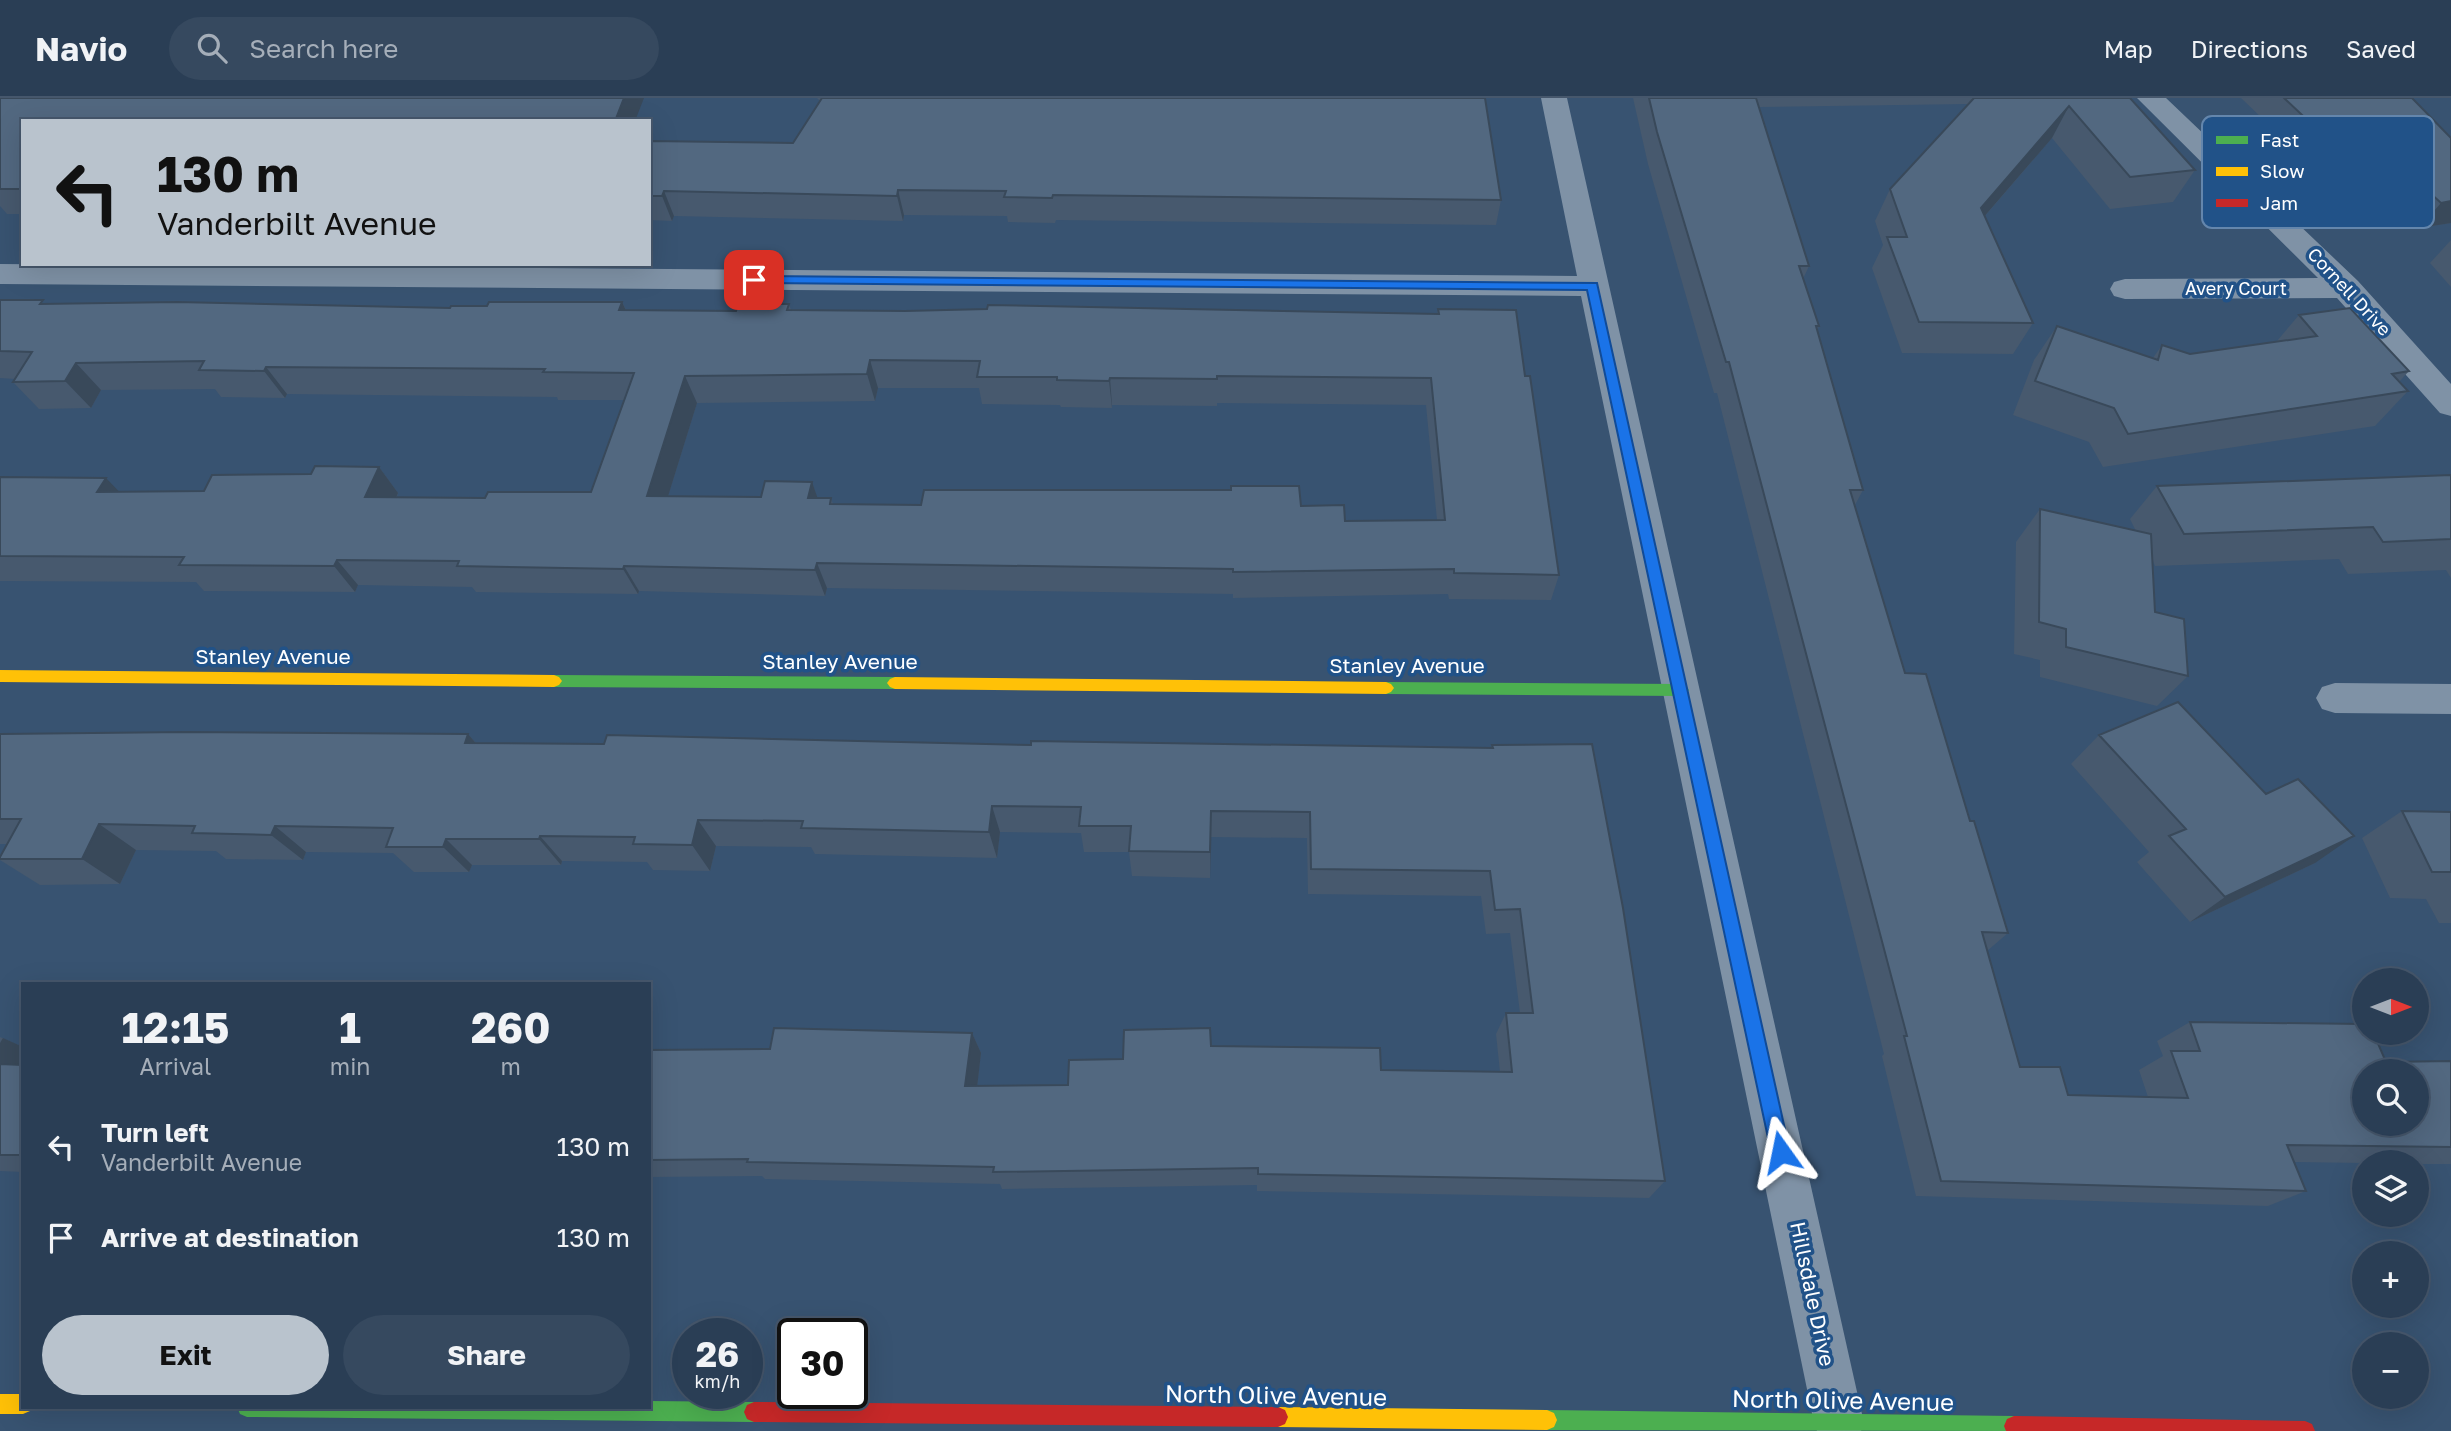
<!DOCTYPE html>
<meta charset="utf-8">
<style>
body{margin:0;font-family:"Golos Text",sans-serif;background:#36495f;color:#f1f3f6;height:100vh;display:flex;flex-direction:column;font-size:26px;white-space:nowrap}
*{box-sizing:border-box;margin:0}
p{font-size:23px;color:#a5aeb9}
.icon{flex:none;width:38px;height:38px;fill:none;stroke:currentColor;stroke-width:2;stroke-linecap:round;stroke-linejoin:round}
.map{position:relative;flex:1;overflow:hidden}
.panel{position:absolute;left:21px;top:884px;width:630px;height:427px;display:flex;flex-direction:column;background:#2a3e55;border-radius:0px;box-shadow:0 7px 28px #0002,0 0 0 2px #46576c}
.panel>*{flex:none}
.guide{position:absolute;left:21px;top:21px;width:630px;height:147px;border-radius:0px;box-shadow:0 7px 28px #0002,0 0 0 2px #46576c;background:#b9c3cd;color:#111;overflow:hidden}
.needle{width:46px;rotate:90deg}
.controls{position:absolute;left:2352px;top:870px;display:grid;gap:14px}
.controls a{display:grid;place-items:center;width:77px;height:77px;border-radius:50%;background:#2a3e55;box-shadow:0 7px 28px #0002,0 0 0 2px #46576c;font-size:35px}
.speed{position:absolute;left:672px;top:1220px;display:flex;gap:14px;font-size:35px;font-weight:700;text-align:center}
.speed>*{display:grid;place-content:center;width:91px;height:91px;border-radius:50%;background:#2a3e55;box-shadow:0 7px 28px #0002,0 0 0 2px #46576c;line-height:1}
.speed small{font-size:18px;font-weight:400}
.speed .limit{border:4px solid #111;border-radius:10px;background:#fff;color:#111}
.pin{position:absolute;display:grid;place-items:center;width:60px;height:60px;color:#fff;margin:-30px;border-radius:14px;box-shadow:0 4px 10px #0006}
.me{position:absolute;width:77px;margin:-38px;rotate:348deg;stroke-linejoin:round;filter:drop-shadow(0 0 5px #0008)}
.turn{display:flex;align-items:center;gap:24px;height:147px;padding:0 21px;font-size:32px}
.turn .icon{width:91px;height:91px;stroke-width:2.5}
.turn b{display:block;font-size:49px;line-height:60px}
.eta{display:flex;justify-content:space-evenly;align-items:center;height:119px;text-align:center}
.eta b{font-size:42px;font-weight:700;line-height:49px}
.button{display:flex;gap:14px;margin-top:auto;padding:14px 21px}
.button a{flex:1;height:80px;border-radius:42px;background:#b9c3cd;color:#111;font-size:28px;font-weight:700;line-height:80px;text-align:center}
.button a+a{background:#36495f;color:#f1f3f6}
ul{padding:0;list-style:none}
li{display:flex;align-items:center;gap:21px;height:91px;padding:0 21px}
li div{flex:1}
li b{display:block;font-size:26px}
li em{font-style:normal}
header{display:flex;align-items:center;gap:42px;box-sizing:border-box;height:98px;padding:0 35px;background:#2a3e55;border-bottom:2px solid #46576c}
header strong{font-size:33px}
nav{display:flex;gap:38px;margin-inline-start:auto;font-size:24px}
.search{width:490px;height:63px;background:#36495f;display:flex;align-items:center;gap:18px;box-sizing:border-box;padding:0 24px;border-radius:38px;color:#a5aeb9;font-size:26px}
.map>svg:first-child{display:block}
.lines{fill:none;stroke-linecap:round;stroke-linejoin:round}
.street{fill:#7f92a6;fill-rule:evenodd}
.fast{fill:#4caf50;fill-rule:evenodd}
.slow{fill:#ffc107;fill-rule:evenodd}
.jam{fill:#c62828;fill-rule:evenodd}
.wall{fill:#47596e;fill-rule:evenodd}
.shaded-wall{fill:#39495a}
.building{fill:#526880;stroke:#39495a;stroke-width:2;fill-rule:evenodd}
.route{fill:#1a73e8;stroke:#114b97;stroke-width:2}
.labels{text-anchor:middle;stroke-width:7;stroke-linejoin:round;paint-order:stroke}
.far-street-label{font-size:18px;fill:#fff;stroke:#215288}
.street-label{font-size:21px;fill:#fff;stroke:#215288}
.near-street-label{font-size:24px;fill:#fff;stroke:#215288}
.key{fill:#215288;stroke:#6486ac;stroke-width:2}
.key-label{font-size:19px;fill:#fff}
</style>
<header>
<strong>Navio</strong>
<div class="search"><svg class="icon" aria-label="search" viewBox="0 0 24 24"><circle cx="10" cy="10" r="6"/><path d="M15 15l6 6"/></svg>Search here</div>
<nav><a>Map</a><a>Directions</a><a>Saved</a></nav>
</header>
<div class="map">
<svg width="2451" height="1333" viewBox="0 0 2451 1333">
<rect width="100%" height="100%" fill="#385371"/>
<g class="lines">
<!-- street -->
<path class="street" d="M1541,0H1567L1864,1325L1861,1333H1817L1814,1325L1581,198L0,186V166L1577,178Z
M2137,0H2166L2358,183L2451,286V318L2440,315L2337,200L2125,201L2114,198L2110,191L2114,184L2125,181L2318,180Z
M2335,585L2451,586V616L2335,615L2322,611L2316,600L2322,589Z"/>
<!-- fast -->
<path class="fast" d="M554,577L895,579L900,581L903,585L900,589L895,591L554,589L549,587L546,583L549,579Z
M1386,584L1681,586L1686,588L1689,592L1686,596L1681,598L1386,596L1381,594L1378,590L1381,586Z
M649,1303L754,1304L761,1307L764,1314L761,1321L754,1324L247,1319L240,1316L237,1309H649Z
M1547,1312L2014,1318L2021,1321L2024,1328L2022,1333L1547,1332L1540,1329L1537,1322L1540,1315Z"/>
<!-- slow -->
<path class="slow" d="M0,572L554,577L559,579L562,583L559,587L554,589L0,584Z
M895,579L1386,584L1391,586L1394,590L1391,594L1386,596L895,591L890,589L887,585L890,581Z
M0,1296H23V1309H32L30,1313L23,1316H0Z
M1278,1309L1547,1312L1554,1315L1557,1322L1554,1329L1547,1332L1278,1329L1271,1326L1268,1319L1271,1312Z"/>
<!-- jam -->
<path class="jam" d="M754,1304L1278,1309L1285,1312L1288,1319L1285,1326L1278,1329L754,1324L747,1321L744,1314L747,1307Z
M2014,1318L2305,1323L2312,1326L2315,1333H2006L2004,1328L2007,1321Z"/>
</g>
<!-- wall -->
<path class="wall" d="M0,0L23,23V116H7L0,108Z
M817,0H1485L1501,102L1496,127L1056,122L1055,125L1008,124L1007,118L904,117L903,123L674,118L672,123L649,122V43L793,45L820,3Z
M1633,0H2130L2195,72L2173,104L2110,111L2052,40L1985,118L2033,225L2013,256L1902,255L1872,170L1883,147L1875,123L1890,91L1968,6L1759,9L1809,168L1803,181L1819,228L1817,232L1863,392L1855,407L1905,575L1970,723L2008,835L1987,853L2020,969L2068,997L2148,999L2139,972L2163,958L2157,943L2190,924L2386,964L2451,963V1066H2417V1064H2364V1065L2294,1064L2306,1093L2268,1108L1916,1098L1882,958L1884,956L1717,295H1714L1648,66Z
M2241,0H2412L2451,40V125L2419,130L2369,82L2332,87Z
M2451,142V189L2430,165Z
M0,202L46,206L450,210L622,204L626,212L736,213L789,206L791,212L1437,216L1438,211L1525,278L1559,477L1551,502L1449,501L1448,496L1233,500V496L827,490L825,498L639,493L638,496L476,494L472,489L358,487L355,494L204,493L196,484L0,483V379L119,394L204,393L311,376L379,369L398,395L397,399L485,400L591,394L624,302H558L557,299L287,296L285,300L221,299L215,291L101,292L91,310L39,311L13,284L15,281L0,280ZM878,290H979L982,306L1060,307L1061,309L1112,310V307L1217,308V305L1426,307L1437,422L1345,423L1301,408L833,406L831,400H817L812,384L761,399L668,398L697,305L875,303Z
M2299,217L2409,273L2399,284L2408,293L2375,328L2103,369L2089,344L2013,317L2034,262L2057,228L2153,260L2162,247L2190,256L2277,243Z
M2451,377V480L2446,472L2348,476L2339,461L2155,468L2153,463L2155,514L2188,578L2157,608L2040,579V562L2014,556L2016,444L2040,411L2136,433L2130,421L2157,388Z
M0,636H468L476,645L1031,647L1491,650L1492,647L1665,1083L1649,1100L1257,1093V1087L1002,1091L1000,1086L765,1081L762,1078L649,1079V952L770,951L972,935L981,955L977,988L1068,987L1123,961L1211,948L1381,972L1500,974L1496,936L1506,915H1520L1510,835L1486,836L1481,798L1308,796L1307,740L1211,739L1210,780L1132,778L1129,754H1084L1081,735L1000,734L997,760L815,756L811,749L716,748L710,773L653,772L647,764L562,763L561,767H472L469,774H414L393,755L306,754L303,762L226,761L216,753L136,752L120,786L40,787L0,762V759L7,746H0Z
M2099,637L2315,765L2190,824L2137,764L2149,754L2071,666Z
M2402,713L2451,714V825H2439L2426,801L2390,800L2362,740Z
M0,939L23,949V1074L0,1073Z"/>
<!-- shaded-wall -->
<path class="shaded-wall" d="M624,0H644L635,23H615Z
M2069,8L2052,40L1964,142L1981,110Z
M2389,57L2369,82L2332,87L2351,63Z
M898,92L904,117L903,123L897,98Z
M664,93L674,118L672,123L662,98Z
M2451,103V125L2419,130L2441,105Z
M622,204L635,232L619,212Z
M870,262L878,290L875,303L867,276Z
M76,265L101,292L91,310L65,283Z
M266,269L287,296L285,300L264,273Z
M685,278L697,305L660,424L647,398Z
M1110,280L1112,307V310L1109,283Z
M379,369L398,395L385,425L365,399Z
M106,380L132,407L97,394Z
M812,384L821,410L808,400Z
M337,462L358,487L355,494L334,468Z
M817,465L827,490L825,498L815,472Z
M624,468L639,493L638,496L623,471Z
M468,636L492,664L465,645Z
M992,708L1000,734L997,760L989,734Z
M1211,713V739L1210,780V754Z
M698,722L716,748L710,773L692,747Z
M99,726L136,752L120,786L82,761Z
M275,728L306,754L303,762L271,737Z
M540,738L562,763L561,767L539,741Z
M2354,738L2315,765L2190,824L2225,799Z
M446,741L472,767L469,774L443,749Z
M972,935L981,955L975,1007L965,988Z
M3,940L23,949V981L0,971V945Z"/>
<!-- building -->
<path class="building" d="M0,0H624L615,23H23V91H0Z
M822,0H1485L1501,102L1053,97L1052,100L1004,99L1006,93L898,92L897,98L664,93L662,98H649V43L793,45Z
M1649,0H1756L1809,168H1799L1819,228H1816L1863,392H1850L1905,575L1926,576L1970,723H1974L2008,835L1982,834L2020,969H2060L2068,997L2188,1000L2171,953H2200L2190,924L2364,926V934H2373L2386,964L2451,963V1049L2287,1047L2306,1093L1941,1083L1904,938H1907L1729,264H1726L1657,34ZM2364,973H2417V1026H2364Z
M1974,0H2130L2195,72L2130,79L2069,8L1981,110L2033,225L1919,224L1887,139H1907L1890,91Z
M2284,0H2412L2451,40V103L2441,105L2389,57L2351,63Z
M0,202H43L40,206L177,204L450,210L451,208H487L489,204H622L619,212L736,213L738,206H789L787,212L905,213L987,211L988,207L1439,216L1438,211L1516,212L1525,278H1530L1559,477L1454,475V471L1233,474V471L817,465L815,472L624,468L623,471L457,468L459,463L337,462L334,468L179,467L184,459L0,458V379L106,380L97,394L204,393L212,377L311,376L315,368L379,369L365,399L485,400L488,394H591L634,275L543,274L545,271L266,269L264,273L199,272L204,263L76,265L65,283L13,284L32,254L0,253ZM870,262L980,263L977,279H1057V282L1109,283L1110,280L1217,281V278L1431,280L1445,422L1345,423L1344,407L1301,408L1299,388H1231V392H924L921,407L830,406L831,400H808L812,384L765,383L761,399L647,398L685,278L867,276Z
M2350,210L2409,273L2392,276L2408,293L2128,336L2114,310L2035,283L2057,228L2158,262L2162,247L2190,256L2317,238L2299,217Z
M2451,377V441L2383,444L2373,429L2184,436L2157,388Z
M2040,411L2151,436L2155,514L2184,521L2188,578L2066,549V531L2039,524Z
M2178,604L2266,696L2298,681L2354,738L2225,799L2169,738L2186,731L2099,637Z
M185,634L468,636L465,645L604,646L607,637L1031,647V643L1493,650L1492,647L1592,646L1623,810L1665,1083L1258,1076V1070L993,1074L994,1069L747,1064L748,1061L649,1062V952L770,951L774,930L972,935L965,988L1068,987L1069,962L1123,961L1124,932L1210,930L1211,948L1380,950L1381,972L1512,974L1506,915H1533L1520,811L1495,812L1490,773L1311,771L1310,714L1211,713L1210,754L1129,753L1131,728H1079L1081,709L992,708L989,734L801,730L803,723L698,722L692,747L633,746L635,739L540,738L539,741H446L443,749H386L393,730L275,728L271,737L192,735L195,728L99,726L82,761H0V759L21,721H0V636Z
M2402,713L2451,714V774H2432Z
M0,966L23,967V1057H0Z"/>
<!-- route -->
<path class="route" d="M754,178L1597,185L1790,1054L1787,1060L1781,1063L1774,1060L1771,1054L1587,192L750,185V179Z"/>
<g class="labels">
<!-- far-street labels -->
<g class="far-street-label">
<text x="2236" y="197">Avery Court</text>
<text transform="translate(2349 194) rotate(47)" y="6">Cornell Drive</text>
</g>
<!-- street labels -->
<g class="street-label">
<text x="273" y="566">Stanley Avenue</text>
<text x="840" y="571">Stanley Avenue</text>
<text x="1407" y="575">Stanley Avenue</text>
<text transform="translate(1812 1196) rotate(78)" y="7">Hillsdale Drive</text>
</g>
<!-- near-street labels -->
<g class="near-street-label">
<text transform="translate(1276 1298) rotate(1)" y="8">North Olive Avenue</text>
<text transform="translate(1843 1303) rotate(1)" y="8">North Olive Avenue</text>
</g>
</g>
<!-- legend -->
<rect x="2202" y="18" width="232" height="112" rx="10" class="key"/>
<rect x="2216" y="38" width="32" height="8" fill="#4caf50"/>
<rect x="2216" y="69" width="32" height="9" fill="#ffc107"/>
<rect x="2216" y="101" width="32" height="8" fill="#c62828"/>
<g class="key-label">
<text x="2260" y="49">Fast</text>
<text x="2260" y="80">Slow</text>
<text x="2260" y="112">Jam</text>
</g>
</svg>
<div class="controls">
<a><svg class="needle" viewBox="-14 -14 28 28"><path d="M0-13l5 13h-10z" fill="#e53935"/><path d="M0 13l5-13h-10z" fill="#a5aeb9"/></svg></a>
<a><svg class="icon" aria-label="search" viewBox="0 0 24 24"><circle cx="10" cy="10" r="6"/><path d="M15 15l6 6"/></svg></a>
<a><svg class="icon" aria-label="layers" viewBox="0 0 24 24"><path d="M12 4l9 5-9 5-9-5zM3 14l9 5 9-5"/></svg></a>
<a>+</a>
<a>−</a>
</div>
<div class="speed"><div>26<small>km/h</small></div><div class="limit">30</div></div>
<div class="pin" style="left:754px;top:182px;background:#d93025"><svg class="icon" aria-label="arrive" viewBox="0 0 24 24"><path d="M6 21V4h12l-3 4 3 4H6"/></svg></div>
<svg class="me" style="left:1781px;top:1054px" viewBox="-20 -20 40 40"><path d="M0-17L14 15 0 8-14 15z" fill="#1a73e8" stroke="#fff" stroke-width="4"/></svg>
<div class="guide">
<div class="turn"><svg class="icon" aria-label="left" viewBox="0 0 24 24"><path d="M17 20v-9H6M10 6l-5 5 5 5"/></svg><div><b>130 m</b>Vanderbilt Avenue</div></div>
</div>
<section class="panel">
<div class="eta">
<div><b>12:15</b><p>Arrival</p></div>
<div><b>1</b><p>min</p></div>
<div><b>260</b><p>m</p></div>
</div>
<ul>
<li><svg class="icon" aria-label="left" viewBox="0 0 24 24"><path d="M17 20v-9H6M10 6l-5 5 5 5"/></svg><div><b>Turn left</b><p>Vanderbilt Avenue</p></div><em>130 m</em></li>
<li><svg class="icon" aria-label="arrive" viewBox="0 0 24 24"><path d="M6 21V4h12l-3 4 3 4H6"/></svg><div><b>Arrive at destination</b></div><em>130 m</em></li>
</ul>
<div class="button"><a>Exit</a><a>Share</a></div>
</section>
</div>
